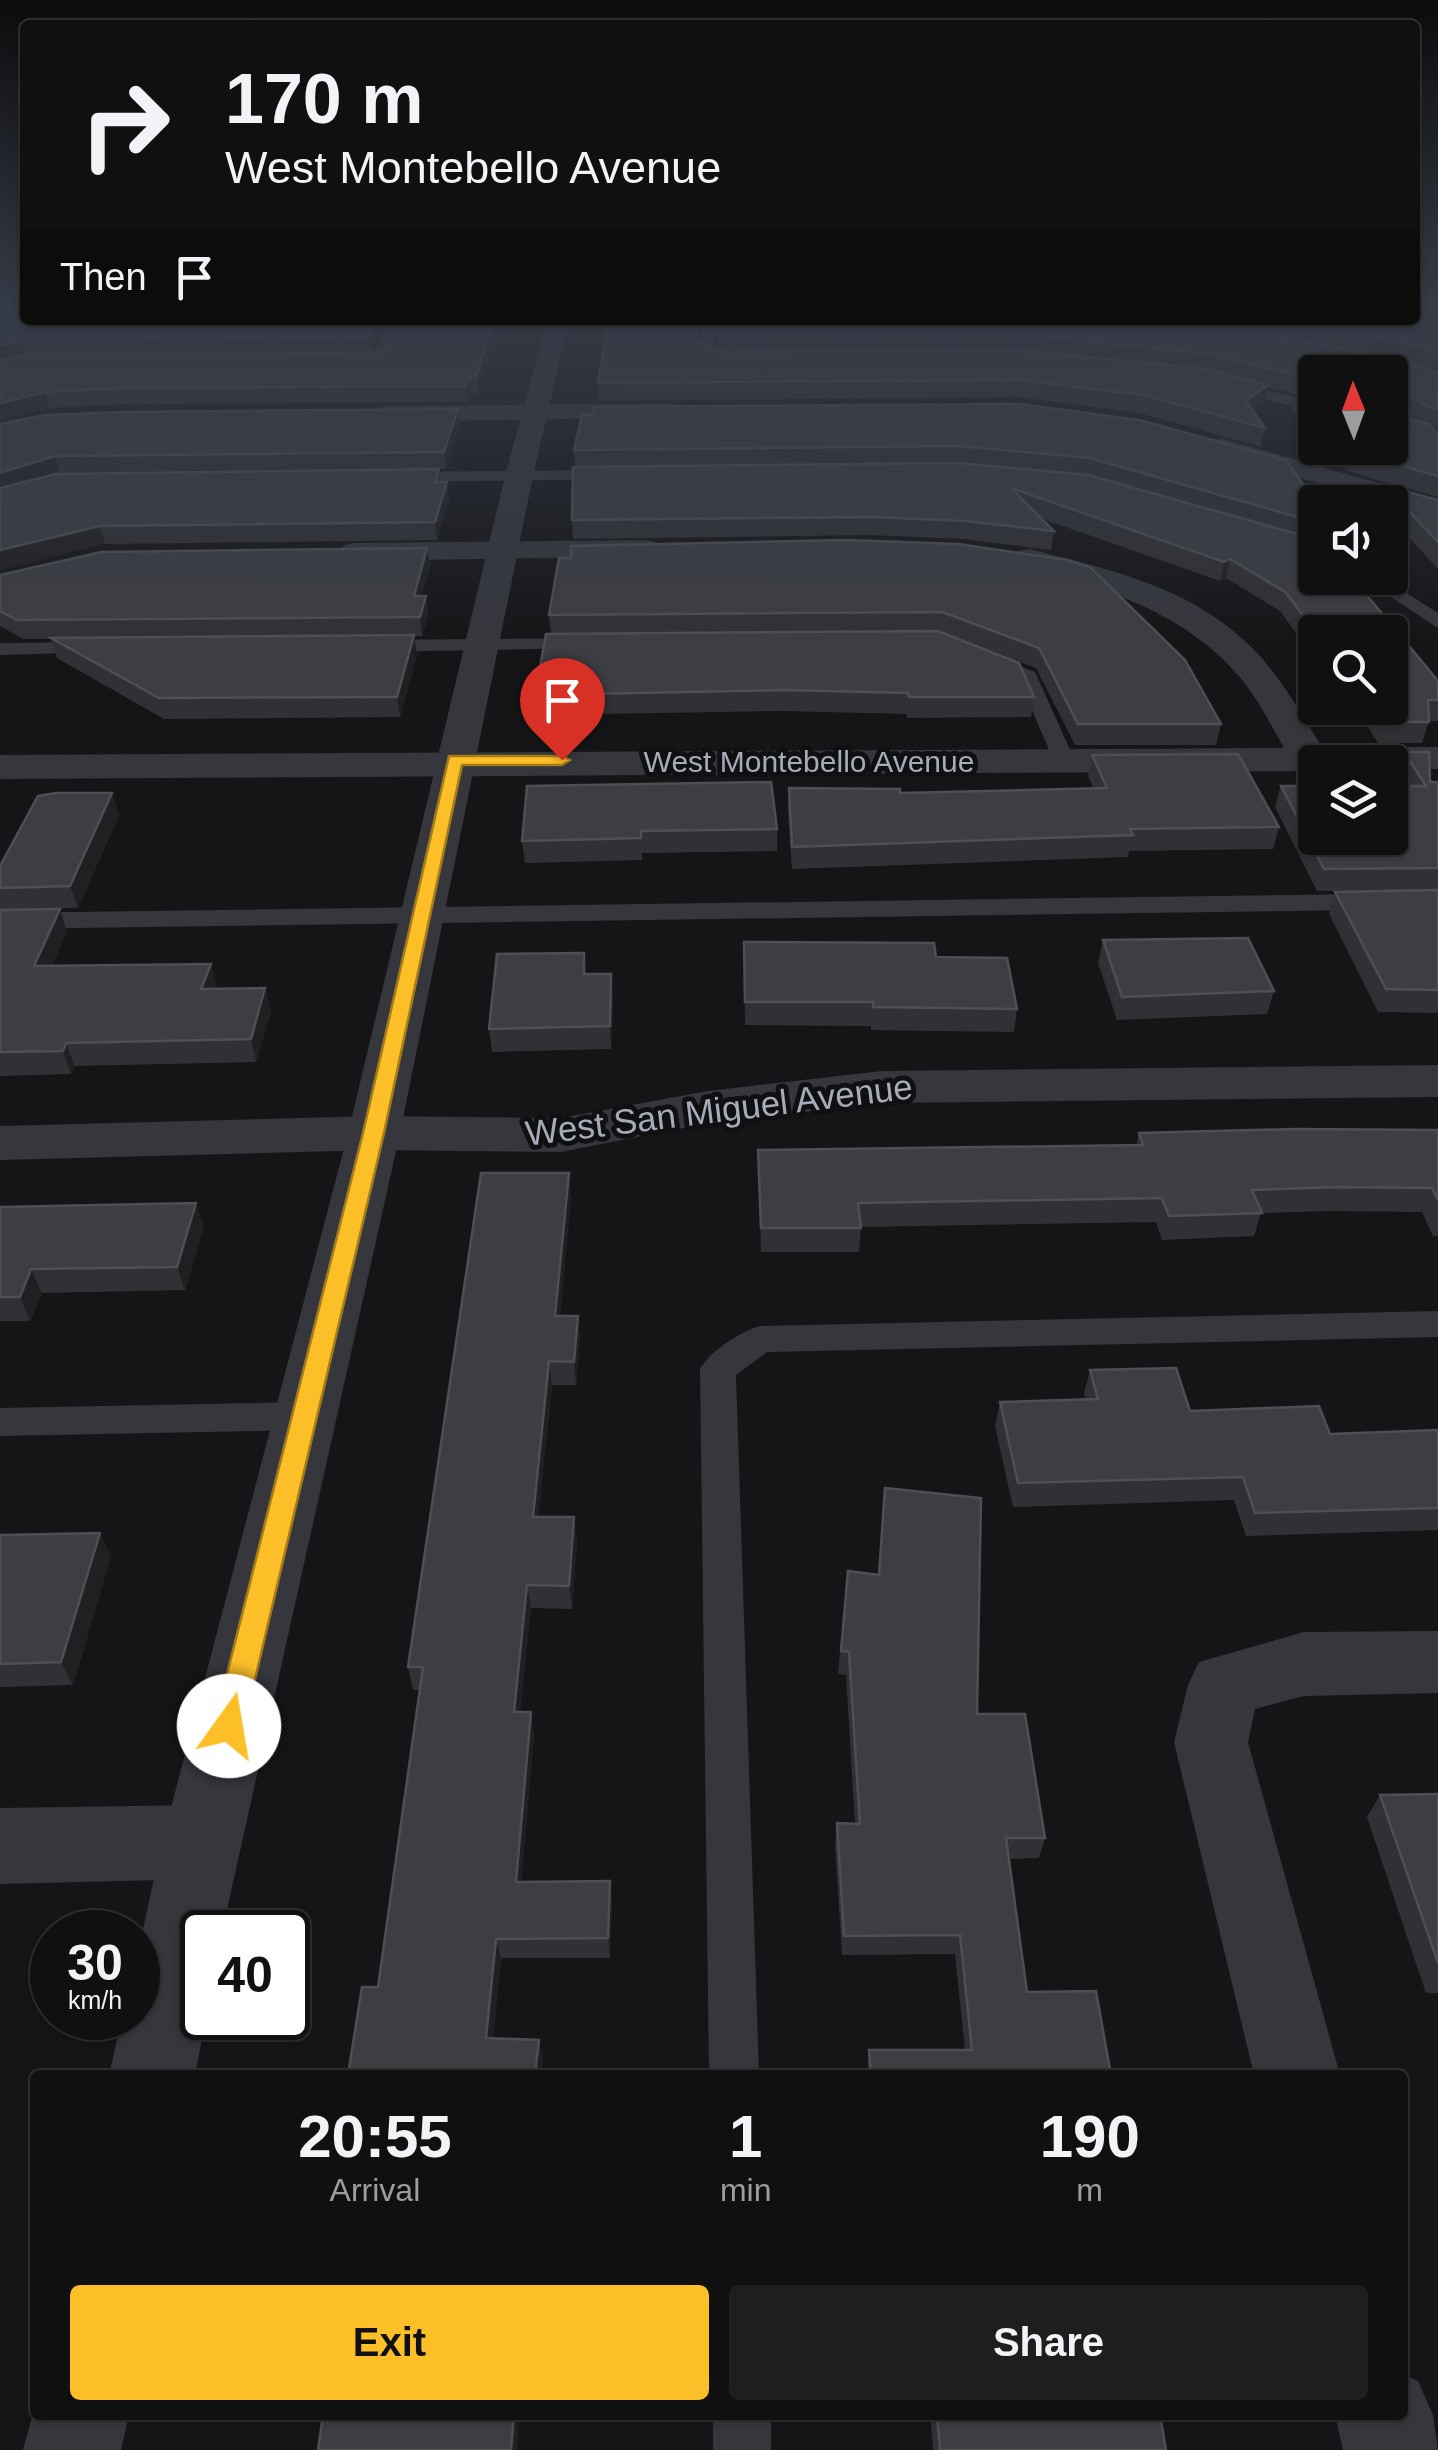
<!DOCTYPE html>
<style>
body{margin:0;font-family:Arial,sans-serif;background:#1e1e1f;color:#f1f3f6;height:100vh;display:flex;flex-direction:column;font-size:38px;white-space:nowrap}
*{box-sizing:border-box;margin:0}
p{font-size:32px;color:#9c9d9f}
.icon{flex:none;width:55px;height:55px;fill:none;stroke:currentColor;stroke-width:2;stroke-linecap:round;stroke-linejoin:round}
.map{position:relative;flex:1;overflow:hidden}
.side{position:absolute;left:30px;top:2070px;width:1378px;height:350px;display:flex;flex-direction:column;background:#101011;border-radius:10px;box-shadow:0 2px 8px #0004,0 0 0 2px #303031}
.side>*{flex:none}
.guide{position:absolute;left:20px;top:20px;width:1400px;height:305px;border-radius:10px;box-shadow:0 2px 8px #0004,0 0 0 2px #303031;background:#101011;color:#f1f3f6;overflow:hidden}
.needle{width:65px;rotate:359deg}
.fabs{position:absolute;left:1298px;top:355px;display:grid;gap:20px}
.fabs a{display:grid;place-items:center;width:110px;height:110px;border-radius:10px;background:#101011;box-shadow:0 2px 8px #0004,0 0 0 2px #303031;font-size:50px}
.speed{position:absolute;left:30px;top:1910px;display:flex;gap:20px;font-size:50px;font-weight:700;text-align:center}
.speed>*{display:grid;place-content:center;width:130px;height:130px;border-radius:50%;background:#101011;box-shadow:0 2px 8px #0004,0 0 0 2px #303031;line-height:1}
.speed small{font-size:25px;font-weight:400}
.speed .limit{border:5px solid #111;border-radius:15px;background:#fff;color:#111}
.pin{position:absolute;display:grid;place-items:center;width:85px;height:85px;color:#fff;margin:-102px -42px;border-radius:50% 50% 50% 0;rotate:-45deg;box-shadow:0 0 10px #0007}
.pin .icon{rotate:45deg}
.me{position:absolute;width:110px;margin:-55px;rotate:13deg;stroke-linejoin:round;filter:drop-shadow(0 0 8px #0008)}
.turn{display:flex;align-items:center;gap:35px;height:210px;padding:0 40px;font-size:45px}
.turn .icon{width:130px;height:130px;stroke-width:2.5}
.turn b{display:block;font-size:70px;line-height:85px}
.then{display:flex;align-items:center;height:95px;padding:0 40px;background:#0003;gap:20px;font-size:38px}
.eta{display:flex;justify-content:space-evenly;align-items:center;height:170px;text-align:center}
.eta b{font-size:60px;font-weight:600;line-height:70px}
.action{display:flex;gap:20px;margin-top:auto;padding:20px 40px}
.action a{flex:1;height:115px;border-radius:10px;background:#fdbf28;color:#111;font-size:40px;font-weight:600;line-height:115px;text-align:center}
.action a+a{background:#1e1e1f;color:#f1f3f6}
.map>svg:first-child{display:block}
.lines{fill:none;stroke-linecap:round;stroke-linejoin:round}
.service{fill:#36373d;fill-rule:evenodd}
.minor{fill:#36373d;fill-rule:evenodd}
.tertiary{fill:#36373d;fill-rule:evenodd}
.wall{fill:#313135}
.shaded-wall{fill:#202023}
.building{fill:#3d3e43;stroke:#4e4f55;stroke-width:2.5}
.route{fill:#fdbf28;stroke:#a47c1a;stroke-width:2.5}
.labels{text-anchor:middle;stroke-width:10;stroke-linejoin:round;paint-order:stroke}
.far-street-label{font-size:30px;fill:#a6abb8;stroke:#101012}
.street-label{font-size:35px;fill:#a6abb8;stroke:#101012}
</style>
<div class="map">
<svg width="1438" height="2450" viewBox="0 0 1438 2450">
<rect width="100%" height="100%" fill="#151517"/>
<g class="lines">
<!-- service -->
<path class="service" d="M387,320H401L384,363H341V357L374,356Z
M701,320H715L713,352L740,358V364L701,358Z
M1222,380L1315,402V412L1217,387V381Z
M616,470L624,475L622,479L395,482L387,477L395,472Z
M1362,578H1383L1438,613V628Z
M585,638L595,644L592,648L374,652L364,646L374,640Z
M95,642L105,648L102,652L0,655V643Z
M986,653L1035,672L1076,763L1073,768H1057L1019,680L979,663L976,659L979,655Z
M1438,893V909L0,929V913Z
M1438,1311V1337L767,1352L736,1375L759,2075H709L700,1369C711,1350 740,1332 760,1326Z
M303,1402L316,1406L321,1416L316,1426L303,1430L0,1436V1408Z
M713,2415H771V2450H713Z"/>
<!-- minor -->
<path class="minor" d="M668,403L677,405L681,411L677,417L384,422L371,414L384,406Z
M1220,438L1438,500V518L1210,452L1206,446Z
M644,540L655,542L659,549L655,556L355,561L344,559L340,552L344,545L355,543Z
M1029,549C1105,568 1187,586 1246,642C1278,671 1299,711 1322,747H1438V769L1390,770V762H1315V771L0,779V755L1284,748C1271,725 1259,701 1243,681C1186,611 1102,587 1018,565L1013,558L1018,551Z
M1438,1065V1097L882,1103L708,1123L561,1152L374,1150L0,1160V1126L374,1116L561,1118L708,1091L882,1071Z
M1438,1631V1693L1304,1696L1255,1709L1248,1742L1340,2075H1254L1174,1742L1188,1685L1199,1662L1304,1632Z
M201,1805L228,1816L240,1842L228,1868L201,1879L0,1884V1808Z
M1402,2374L1418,2381L1433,2415L1438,2450H1343L1335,2415H1402Z"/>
<!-- tertiary -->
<path class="tertiary" d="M547,320H569L533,476L400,1133L222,1932H202V2018H206L195,2075H109L122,2018H138V1952L162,1842L348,1133L505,476Z
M35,2406V2415H129L121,2450H23Z"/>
</g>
<!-- wall -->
<path class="wall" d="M1415,306H1438V369L1319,342L1199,321L1181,320H1415Z
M0,316L384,320L370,352H377L386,348L397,320H499L478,393H470L467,402L129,404L49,408Z
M608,320H697L696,340L717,349V320H1171L1438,372V428L1431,427L1438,434V497L1348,471L1327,448H1390L1315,372V435L1292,410L1296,394L1267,387L1264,403L1253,411L1265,428L1261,447L1140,413L1018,397L598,401V383Z
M1019,404L1315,502V578L1369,598L1438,681V721H1429L1422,743H1378L1356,708H1390V632H1315V659L1280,611L1226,578L1220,581L1040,518L1054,531L1051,550L964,539L870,535L573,539L572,520L575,467L574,450Z
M458,409L460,425L446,469L59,474L439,469L440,482H447L449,500L437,540L105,544L0,424Z
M1385,486L1438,501V569L1390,517V502H1380Z
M847,540L1221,724L1216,745H1075L1036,668L940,631L1034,697L1031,717L907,718V714L785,711L537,715L535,695L551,634L549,615Z
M427,548L430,566L421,596H426L428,614L422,636H414L417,655L400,717L164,719L57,658L51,639H23L0,626V575Z
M1404,752L1430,782H1438V890L1317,891L1275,807L1281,786H1405L1398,774Z
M1092,755L1279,827L1273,849L1129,851L1128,857L792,869L788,810L789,788L900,793L1094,789L1088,776Z
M527,786L777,829V851L642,853V860L525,863L522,841Z
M112,793L119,815L78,908L14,910L67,932L52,966L217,986L216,989L265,988L271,1011L256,1062L75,1066L71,1074L0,1076V866Z
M1438,890V1013L1378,1012L1329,914L1335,892Z
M1103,940L1274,991L1267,1014L1117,1020L1098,963Z
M744,942L936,957L1017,1009L1014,1032L871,1030V1026L745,1025Z
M584,953L586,974H611L613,997L611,1049L492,1052L489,1029Z
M1438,1130V1236H1433L1422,1212L1330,1211L1261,1213L1254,1236L1162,1240L1156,1222L861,1227L859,1252H761L758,1150L1136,1145L1139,1133Z
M571,1197L560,1316H578L580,1340L576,1385H552L538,1517L577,1540L572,1609L531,1608L520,1712L534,1734L521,1882L610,1881L612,1902L610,1958H501L493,2038L543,2058L541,2075H348L378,1987L420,1690H413L408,1667Z
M0,1207L204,1226L185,1290L42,1293L30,1321H0Z
M1090,1370L1190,1411L1330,1434L1438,1430V1530L1246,1536L1234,1500L1013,1507L995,1426L1000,1402L1086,1399L1084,1394Z
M885,1488L977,1714L1045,1838L1039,1858L1009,1859L1027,1992L1111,2075H867L869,2050H965L955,1954L842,1955L835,1844L837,1823L855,1824L846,1675L838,1674L848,1571L878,1575Z
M0,1535L111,1556L73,1685L0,1687Z
M1438,1794V1993H1426L1367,1817L1380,1795Z
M930,2415H1160L1166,2450H933Z"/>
<!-- shaded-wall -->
<path class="shaded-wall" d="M0,306H25V309L0,311Z
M376,320H384L370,352L368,337Z
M493,320H499L478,393L476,378Z
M21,341L25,356L0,362V346Z
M468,378L470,393L467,402L466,386Z
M1268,385L1264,403L1242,420L1246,401Z
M45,392L49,408L0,420V403Z
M458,409L460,425L446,469L444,452Z
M55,456L60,473L0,492V473Z
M447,482L449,500L437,540L435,522Z
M100,526L105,544L0,570V550Z
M427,548L430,566L416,614L414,596Z
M1230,559L1226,578L1220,581L1224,562Z
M1373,585L1367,604L1360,587Z
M426,596L428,614L422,636L420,617Z
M414,635L417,655L400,717L397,697Z
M112,793L119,815L78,908L70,886Z
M60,909L67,932L42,989L34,966Z
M211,964L217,986L208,1012L201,989Z
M611,974L613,997L611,1049L610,1026Z
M265,988L271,1011L256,1062L251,1039Z
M66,1043L75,1066L71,1074L63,1051Z
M569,1173L571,1197L558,1340L555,1316Z
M196,1203L204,1226L185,1290L177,1267Z
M31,1269L42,1293L30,1321L20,1297Z
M578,1316L580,1340L576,1385L574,1362Z
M549,1361L552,1385L536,1540L533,1517Z
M574,1517L577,1540L572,1609L569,1586Z
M100,1533L111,1556L73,1685L61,1662Z
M527,1585L531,1608L518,1734L514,1712Z
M531,1712L534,1734L520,1902L516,1882Z
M610,1881L612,1902L610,1958L608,1938Z
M496,1939L501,1958L491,2056L486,2038Z
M539,2040L543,2058L541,2075H535Z
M514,2415H520L517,2450H511Z"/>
<!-- building -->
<path class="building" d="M25,314V320H376L368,337L21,341L0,346V316Z
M1415,316L1438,320V351L1323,325L1294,320H1415Z
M397,320H493L476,378H468L466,386L125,388L45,392L0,403V361L21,356L377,352L386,348Z
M608,320H696V340L724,352L1008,349L1206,369L1268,385L1246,401L1265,428L1143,395L1020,380L598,383Z
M717,320H1171L1258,332L1391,358L1438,372V409L1429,407L1394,387L1408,402L1393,400L1392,415L1429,424L1438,434V476L1353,452L1349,448H1390V372H1315V379L1207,354L1008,333L726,336L717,334Z
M1297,392L1315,396V412Z
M1019,404L1139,420L1286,460L1315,502V522L1090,458L959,446L574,450L582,415H593L594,407Z
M458,409L444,452L55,456L0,473V424L46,415L125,412Z
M959,463L1088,475L1315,539V578H1368L1373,585L1360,587L1438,681V700H1428L1429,722H1385L1375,708H1390V632H1316L1285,592L1230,559L1224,562L1011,488L1054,531L966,521L871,517L572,520L573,467Z
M439,469L435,482H447L435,522L100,526L0,550V488L56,474Z
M1385,486L1438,500V542Z
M847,540L958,544L1067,560L1090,567L1185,660L1221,724H1078L1039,648L942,612L549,615L559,558H571V546Z
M427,548L414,596H426L420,617L17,620L0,611V575L101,552Z
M938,631L1019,663L1034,697H909L908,693L786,690L535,695L546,634Z
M414,635L397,697L159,698L51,638Z
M1404,752H1429L1430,782H1438V868L1324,869L1281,786H1315V838H1390V786H1426Z
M1238,754L1279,827L1130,829L1133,835L792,847L789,788L900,789V793L1107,788L1092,755Z
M771,782L777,829L641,831V838L522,841L527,786Z
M56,793H112L70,886L0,888V866L38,796Z
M1438,890V990L1386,989L1335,892Z
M60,909L34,966L211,964L201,989L265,988L251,1039L66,1043L63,1051L0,1052V910Z
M1248,938L1274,991L1122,997L1103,940Z
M744,942L934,943L936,957L1007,958L1017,1009L873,1007V1002H745Z
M584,953V974H611L610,1026L489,1029L497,954Z
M1295,1129L1438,1130V1200L1432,1188L1338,1187L1252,1190L1262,1213L1169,1216L1162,1198L858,1203L861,1228H761L758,1150L1143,1145L1139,1133Z
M481,1173H569L555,1316H578L574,1362L549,1361L533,1517H574L569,1586L527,1585L514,1712H531L516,1882L610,1881L608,1938L496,1939L486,2038L539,2040L535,2075H348L362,1987H378L423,1667H408Z
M196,1203L177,1267L31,1269L20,1297H0V1207Z
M1176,1368L1190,1411L1319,1406L1330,1434L1438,1430V1508L1255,1513L1243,1477L1018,1483L1000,1402L1098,1399L1090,1370Z
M885,1488L981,1498L977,1714H1025L1045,1838H1006L1027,1992L1096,1991L1111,2075H871L869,2050H972L960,1935L844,1936L837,1823L860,1824L849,1652L841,1651L848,1571L879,1575Z
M100,1533L61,1662L0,1664V1535Z
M1438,1794V1963L1380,1795Z
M323,2415H514L511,2450H318Z
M937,2415H1160L1166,2450H940Z"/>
<!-- sky -->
<linearGradient id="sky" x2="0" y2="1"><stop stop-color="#0c0c0d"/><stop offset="0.47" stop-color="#353b47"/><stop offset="1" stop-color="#353b47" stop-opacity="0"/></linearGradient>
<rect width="1438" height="649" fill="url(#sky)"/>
<!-- route -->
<path class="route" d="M449,756H562L570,760L562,765H462L384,1133L244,1726L239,1735L229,1739L218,1735L214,1726L363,1133Z"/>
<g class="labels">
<!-- far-street labels -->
<g class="far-street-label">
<text x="809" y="772">West Montebello Avenue</text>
</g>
<!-- street labels -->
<g class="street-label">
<text transform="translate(719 1110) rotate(-7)" y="12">West San Miguel Avenue</text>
</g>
</g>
</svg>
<div class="fabs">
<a><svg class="needle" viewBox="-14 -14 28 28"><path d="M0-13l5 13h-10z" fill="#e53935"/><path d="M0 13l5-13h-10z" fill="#9c9d9f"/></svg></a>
<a><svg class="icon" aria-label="sound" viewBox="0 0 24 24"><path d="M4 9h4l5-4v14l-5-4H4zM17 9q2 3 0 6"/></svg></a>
<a><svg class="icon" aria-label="search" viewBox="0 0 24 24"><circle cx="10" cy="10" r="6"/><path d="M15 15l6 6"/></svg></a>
<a><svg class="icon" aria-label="layers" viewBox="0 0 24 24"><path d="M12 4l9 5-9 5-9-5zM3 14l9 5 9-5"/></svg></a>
</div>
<div class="speed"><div>30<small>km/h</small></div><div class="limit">40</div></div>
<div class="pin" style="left:562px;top:760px;background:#d93025"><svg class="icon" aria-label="arrive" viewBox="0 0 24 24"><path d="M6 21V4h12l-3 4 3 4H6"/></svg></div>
<svg class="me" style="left:229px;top:1726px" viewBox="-20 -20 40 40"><circle r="19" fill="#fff"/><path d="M0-13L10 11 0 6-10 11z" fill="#fdbf28"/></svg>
<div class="guide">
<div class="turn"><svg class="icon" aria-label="right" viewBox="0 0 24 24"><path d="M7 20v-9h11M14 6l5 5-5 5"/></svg><div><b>170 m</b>West Montebello Avenue</div></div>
<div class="then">Then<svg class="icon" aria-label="arrive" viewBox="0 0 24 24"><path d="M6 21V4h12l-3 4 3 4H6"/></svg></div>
</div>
<section class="side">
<div class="eta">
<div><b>20:55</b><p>Arrival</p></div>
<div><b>1</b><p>min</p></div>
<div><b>190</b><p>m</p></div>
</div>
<div class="action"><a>Exit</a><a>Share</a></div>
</section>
</div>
